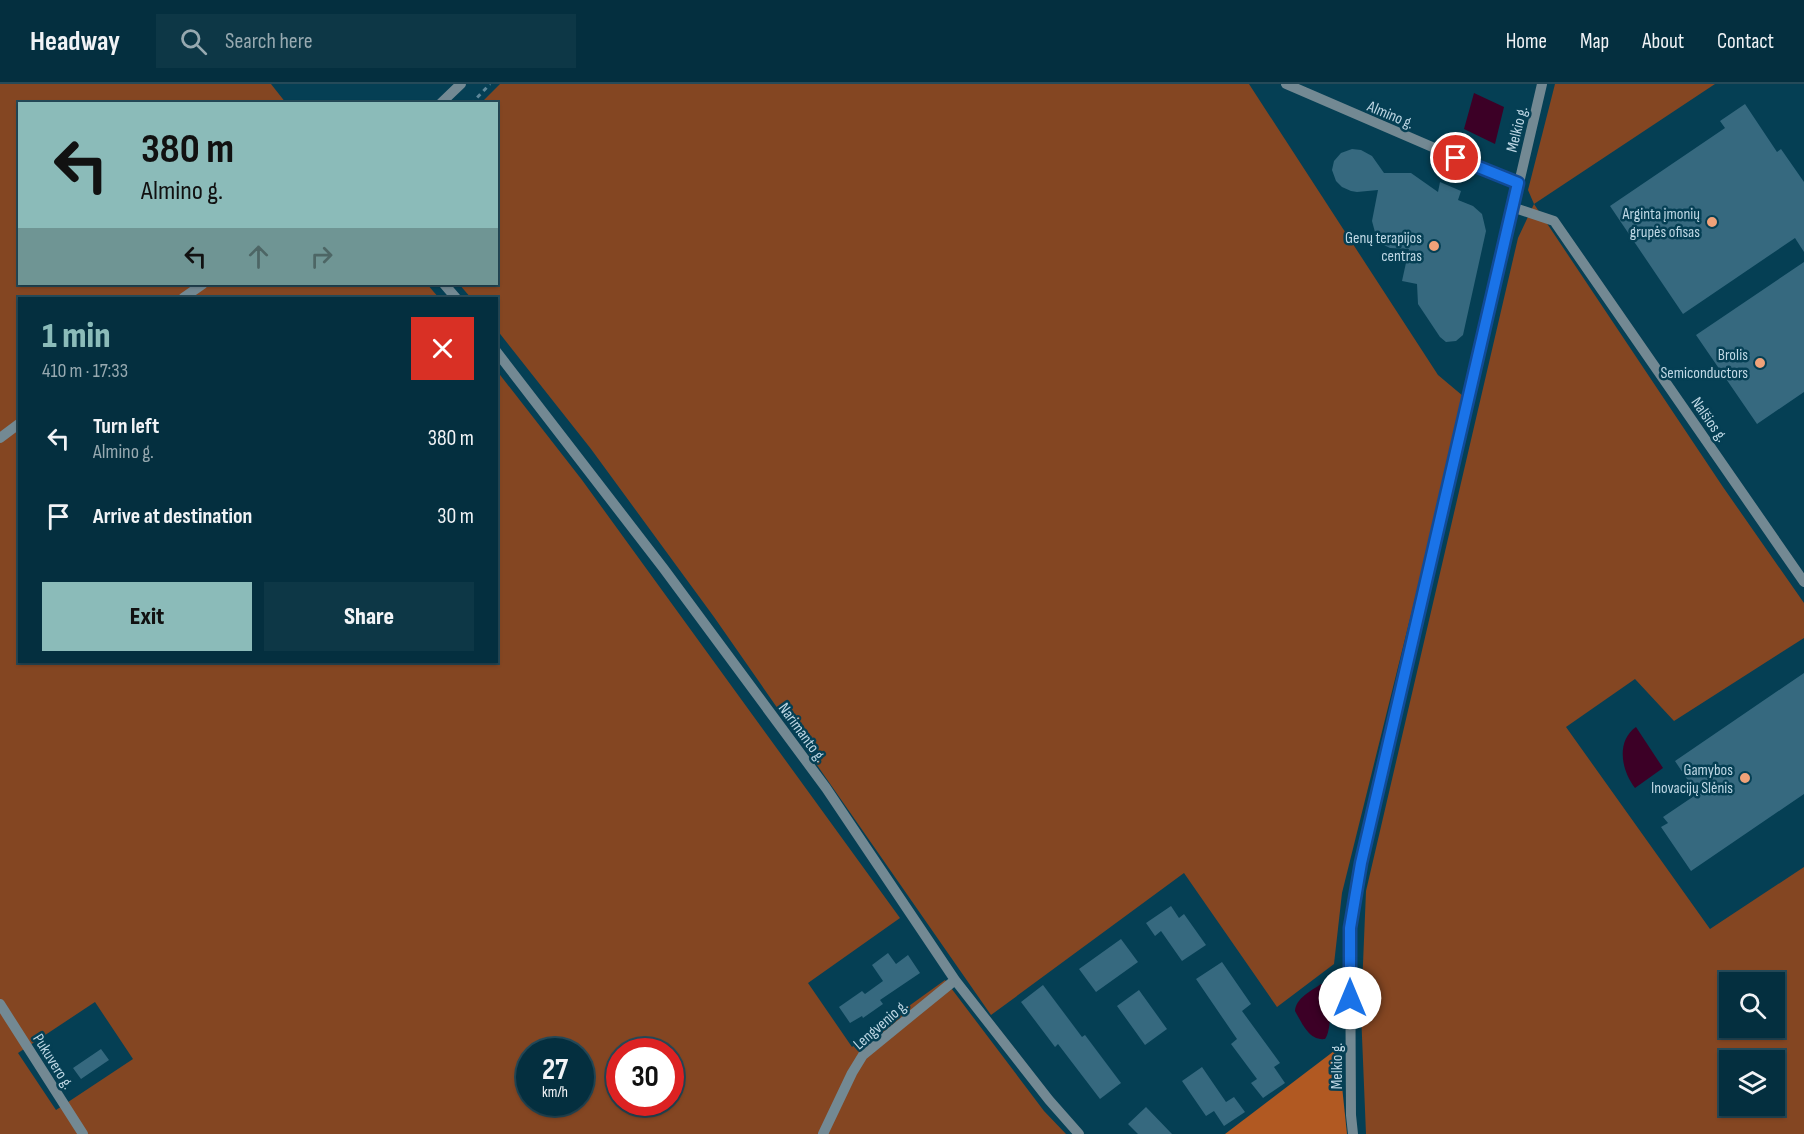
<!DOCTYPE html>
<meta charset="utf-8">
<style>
body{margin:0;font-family:"Sofia Sans Condensed",sans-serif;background:#0d3746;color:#f1f3f6;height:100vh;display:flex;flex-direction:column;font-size:22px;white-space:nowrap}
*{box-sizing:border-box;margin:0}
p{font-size:20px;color:#97a9b0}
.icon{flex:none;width:33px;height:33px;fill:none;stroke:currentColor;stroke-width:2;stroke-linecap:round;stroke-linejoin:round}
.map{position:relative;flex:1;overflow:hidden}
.drawer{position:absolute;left:18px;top:213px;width:480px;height:366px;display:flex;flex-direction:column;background:#042f3f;border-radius:0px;box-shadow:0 2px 4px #0004,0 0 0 2px #254a59}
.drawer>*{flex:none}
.hud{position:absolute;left:18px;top:18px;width:480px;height:183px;border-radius:0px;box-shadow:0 2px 4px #0004,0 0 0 2px #254a59;background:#8bbbb9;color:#111;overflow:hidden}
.controls{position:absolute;left:1719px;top:888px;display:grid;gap:12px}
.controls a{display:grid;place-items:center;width:66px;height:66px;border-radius:0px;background:#042f3f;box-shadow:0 2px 4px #0004,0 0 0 2px #254a59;font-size:30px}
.speed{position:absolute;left:516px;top:954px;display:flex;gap:12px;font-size:30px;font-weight:700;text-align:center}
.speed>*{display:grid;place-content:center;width:78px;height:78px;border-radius:50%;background:#042f3f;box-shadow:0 2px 4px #0004,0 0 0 2px #254a59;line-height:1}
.speed small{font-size:15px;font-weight:400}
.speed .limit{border:9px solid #d22;background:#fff;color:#111}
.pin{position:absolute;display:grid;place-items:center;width:51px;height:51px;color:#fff;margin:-26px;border:3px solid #fff;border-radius:50%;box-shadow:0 2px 6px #0007}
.me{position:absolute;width:66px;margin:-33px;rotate:0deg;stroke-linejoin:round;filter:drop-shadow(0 0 4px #0008)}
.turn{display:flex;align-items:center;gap:21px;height:126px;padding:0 24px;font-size:27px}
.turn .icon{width:78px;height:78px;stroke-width:2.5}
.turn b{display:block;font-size:42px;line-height:51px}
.lanes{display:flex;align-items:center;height:57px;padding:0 24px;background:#0003;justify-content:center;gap:30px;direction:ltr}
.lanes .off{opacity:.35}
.round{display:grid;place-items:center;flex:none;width:63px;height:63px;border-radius:0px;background:#0d3746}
.headline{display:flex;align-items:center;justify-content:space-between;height:102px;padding:0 24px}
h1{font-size:36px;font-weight:800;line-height:45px;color:#8bbbb9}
.button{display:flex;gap:12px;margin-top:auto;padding:12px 24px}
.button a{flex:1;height:69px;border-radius:0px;background:#8bbbb9;color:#111;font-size:24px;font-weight:800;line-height:69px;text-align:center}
.button a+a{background:#0d3746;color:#f1f3f6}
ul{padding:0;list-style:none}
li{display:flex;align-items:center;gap:18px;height:78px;padding:0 24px}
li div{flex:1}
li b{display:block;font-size:22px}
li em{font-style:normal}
header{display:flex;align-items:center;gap:36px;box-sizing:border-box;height:84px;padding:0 30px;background:#042f3f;border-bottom:2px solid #254a59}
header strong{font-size:28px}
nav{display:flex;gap:33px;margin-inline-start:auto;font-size:21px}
.search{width:420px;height:54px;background:#0d3746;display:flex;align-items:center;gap:15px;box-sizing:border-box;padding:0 21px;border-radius:0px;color:#97a9b0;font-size:22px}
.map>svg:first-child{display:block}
.green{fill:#844622;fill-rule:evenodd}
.forest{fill:#b15922}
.water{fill:#3c0026}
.building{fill:#36697f}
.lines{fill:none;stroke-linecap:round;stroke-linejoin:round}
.path{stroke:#5d8799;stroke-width:3;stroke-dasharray:4.5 4.5;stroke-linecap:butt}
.minor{stroke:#738993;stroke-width:10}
.route-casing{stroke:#114b97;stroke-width:15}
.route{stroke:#1a73e8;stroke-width:10}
.poi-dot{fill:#f0a279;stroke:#053f54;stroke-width:2}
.labels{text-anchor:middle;stroke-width:5;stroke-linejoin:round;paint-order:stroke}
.street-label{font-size:16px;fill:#bed7e4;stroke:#053f54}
.poi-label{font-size:16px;fill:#bed7e4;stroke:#053f54;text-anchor:end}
</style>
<header>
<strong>Headway</strong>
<div class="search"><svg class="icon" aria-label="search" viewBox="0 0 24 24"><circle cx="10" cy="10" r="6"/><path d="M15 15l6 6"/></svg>Search here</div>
<nav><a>Home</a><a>Map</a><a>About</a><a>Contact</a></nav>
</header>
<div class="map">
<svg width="1804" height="1050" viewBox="0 0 1804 1050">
<rect width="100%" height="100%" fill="#053f54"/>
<!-- green -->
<path class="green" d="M0,0H271L286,19L20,20V200H427L439,214H20V578H496L497,287L582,396L900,834L808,899L852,963L945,896L1044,1027L1066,1050H0ZM95,918L133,975L56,1026L18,969ZM530,968H580V1018H530ZM620,968H670V1018H620Z
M500,0H1249L1438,291L1463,312L1430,454L1342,809L1334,880L1277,923L1184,789L991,931L714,533L591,365L497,246L496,214H471L459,200H496V20L481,19Z
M1555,0H1715L1534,120L1723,403L1804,519V554L1674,637L1635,595L1566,643L1710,845L1804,783V1050H1366L1361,928L1366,807L1518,154L1534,120L1528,106ZM1730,898H1774V944H1730ZM1730,976H1774V1022H1730Z"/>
<!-- forest -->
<path class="forest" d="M1338,964L1347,1050H1225Z"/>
<!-- water -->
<path class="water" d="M1474,9L1504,23L1495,60L1464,45Z
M1636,643L1663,684L1635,704C1621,686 1616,657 1636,643Z
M1321,900L1327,903C1331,913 1332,946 1325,955C1309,957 1302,939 1295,927C1296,914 1311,907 1321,900Z"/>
<!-- building -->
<path class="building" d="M1745,20L1777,68L1781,65L1804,98V168L1795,154L1683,230L1610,122L1725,44L1720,37Z
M1352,65L1361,66L1372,72L1384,89H1411L1438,108L1440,98L1461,107L1458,116L1473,122L1482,130L1486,147L1463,251L1456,257L1446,258L1440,253L1418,220L1417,200L1402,197L1409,165L1390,164L1384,161L1376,152L1372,137L1378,106L1357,108L1351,107L1342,103L1336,97L1332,86L1334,77L1341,69Z
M1804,178V308L1757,340L1696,251Z
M1804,589V710L1691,787L1661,743L1668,739L1663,733L1697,710L1675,677Z
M1171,822L1179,834L1184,830L1206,861L1182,877L1161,847L1155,852L1146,839Z
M1121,855L1138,878L1096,908L1079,885Z
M888,869L896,880L908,871L920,889L880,916L883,920L863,934L862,932L850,939L839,923L862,907L865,910L883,897L872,881Z
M1222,878L1251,920L1242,927L1280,979L1274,983L1285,999L1263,1014L1251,999L1257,995L1231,960L1237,955L1196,895Z
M1043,901L1082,953L1085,951L1121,999L1100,1015L1058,960L1055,963L1021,918Z
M1139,906L1167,945L1145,961L1117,922Z
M101,965L109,976L81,995L73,984Z
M1202,983L1226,1018L1234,1013L1245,1028L1224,1042L1214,1027L1206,1032L1182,997Z
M1146,1023L1172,1050H1138L1128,1040Z"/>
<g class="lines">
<!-- path -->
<path class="path" d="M471,20L490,0"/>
<!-- minor -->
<path class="minor" d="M1286,0L1518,100
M440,20L461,0
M1512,123L1554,137L1804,498
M444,200L456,214
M183,214L203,200
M496,267L664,485L826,704L955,896L1049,1016L1079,1050
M0,354L20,339
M0,920L83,1050
M823,1050L852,989L863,971L955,896
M1353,1050L1351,1031L1350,844L1361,779L1542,0"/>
</g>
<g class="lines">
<defs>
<path id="route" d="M1350,914V844L1361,779L1518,99L1456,74"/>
</defs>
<!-- route casing -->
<use href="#route" class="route-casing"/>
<!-- route -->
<use href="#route" class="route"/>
</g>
<!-- markers -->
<g class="poi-dot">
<circle cx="1712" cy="138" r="6"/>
<circle cx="1434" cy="162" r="6"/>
<circle cx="1760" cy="279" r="6"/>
<circle cx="1745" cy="694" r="6"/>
</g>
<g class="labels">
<!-- street labels -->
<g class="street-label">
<text transform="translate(1391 30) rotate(23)" y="6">Almino g.</text>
<text transform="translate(1516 45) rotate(-76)" y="6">Melkio g.</text>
<text transform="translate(1710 335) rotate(55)" y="6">Nalšios g.</text>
<text transform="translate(803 648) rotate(54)" y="6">Narimanto g.</text>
<text transform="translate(880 940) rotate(-41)" y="6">Lengvenio g.</text>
<text transform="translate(54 977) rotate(58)" y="6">Pukuvero g.</text>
<text transform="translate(1336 982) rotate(-90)" y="6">Melkio g.</text>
</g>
<!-- poi labels -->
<g class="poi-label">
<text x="1700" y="135">Arginta įmonių<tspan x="1700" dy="18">grupės ofisas</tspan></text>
<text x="1422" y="159">Genų terapijos<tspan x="1422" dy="18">centras</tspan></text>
<text x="1748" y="276">Brolis<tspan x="1748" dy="18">Semiconductors</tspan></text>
<text x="1733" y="691">Gamybos<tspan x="1733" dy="18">Inovacijų Slėnis</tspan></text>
</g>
</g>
</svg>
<div class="controls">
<a><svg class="icon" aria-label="search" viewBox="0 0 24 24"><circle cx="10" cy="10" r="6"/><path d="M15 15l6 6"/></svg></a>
<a><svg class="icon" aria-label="layers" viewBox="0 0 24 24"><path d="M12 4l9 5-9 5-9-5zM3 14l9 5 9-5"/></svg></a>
</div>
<div class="speed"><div>27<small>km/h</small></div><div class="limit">30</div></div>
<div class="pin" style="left:1456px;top:74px;background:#d93025"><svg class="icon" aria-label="arrive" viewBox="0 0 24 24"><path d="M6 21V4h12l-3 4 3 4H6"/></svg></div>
<svg class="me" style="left:1350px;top:914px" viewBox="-20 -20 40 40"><circle r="19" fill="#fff"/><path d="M0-13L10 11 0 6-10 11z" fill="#1a73e8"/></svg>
<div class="hud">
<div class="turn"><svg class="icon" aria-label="left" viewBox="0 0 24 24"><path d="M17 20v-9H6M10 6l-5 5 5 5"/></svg><div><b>380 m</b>Almino g.</div></div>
<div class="lanes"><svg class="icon" aria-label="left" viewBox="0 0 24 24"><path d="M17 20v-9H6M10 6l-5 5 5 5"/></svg><svg class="icon off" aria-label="ahead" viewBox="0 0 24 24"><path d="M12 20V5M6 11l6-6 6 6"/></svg><svg class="icon off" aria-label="right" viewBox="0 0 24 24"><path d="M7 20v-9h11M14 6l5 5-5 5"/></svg></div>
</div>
<section class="drawer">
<div class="headline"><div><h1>1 min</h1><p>410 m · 17:33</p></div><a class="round" style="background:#d93025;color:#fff"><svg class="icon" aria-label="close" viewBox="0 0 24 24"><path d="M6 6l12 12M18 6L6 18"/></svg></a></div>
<ul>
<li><svg class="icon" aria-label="left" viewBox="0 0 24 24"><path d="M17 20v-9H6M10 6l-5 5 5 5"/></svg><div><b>Turn left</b><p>Almino g.</p></div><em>380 m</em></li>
<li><svg class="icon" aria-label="arrive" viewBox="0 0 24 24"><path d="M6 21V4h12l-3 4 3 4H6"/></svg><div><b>Arrive at destination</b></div><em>30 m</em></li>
</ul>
<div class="button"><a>Exit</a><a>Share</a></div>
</section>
</div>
